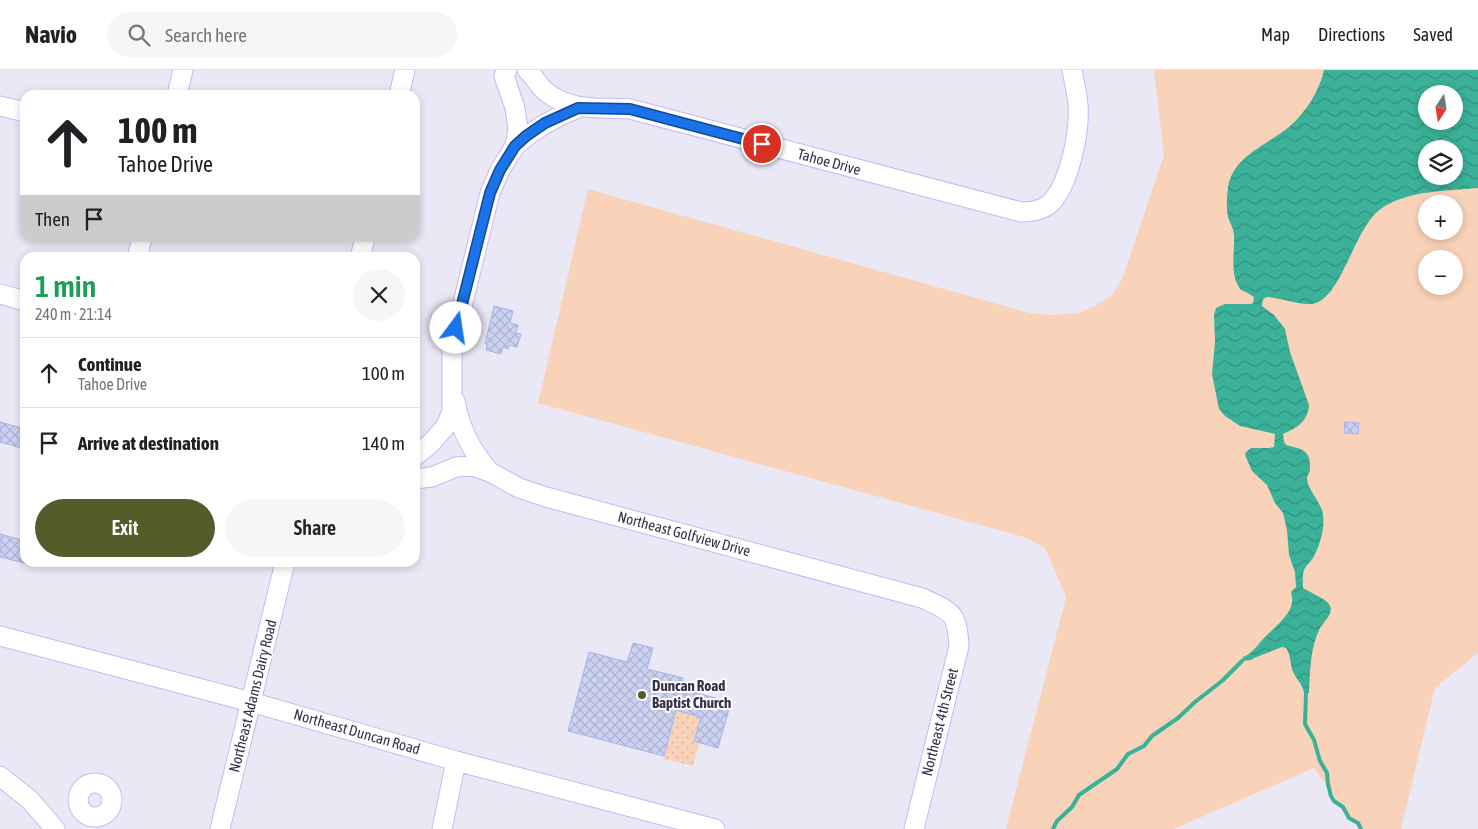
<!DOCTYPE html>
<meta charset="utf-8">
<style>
body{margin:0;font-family:"Asap Condensed",sans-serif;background:#f6f6f6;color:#202124;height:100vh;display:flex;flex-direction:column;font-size:19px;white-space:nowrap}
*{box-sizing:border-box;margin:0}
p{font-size:16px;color:#757577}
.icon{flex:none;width:28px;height:28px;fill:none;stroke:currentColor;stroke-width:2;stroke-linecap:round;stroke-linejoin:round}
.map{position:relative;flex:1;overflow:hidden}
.sheet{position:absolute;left:20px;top:182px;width:400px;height:315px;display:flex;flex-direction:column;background:#fff;border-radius:15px;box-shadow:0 2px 8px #0003}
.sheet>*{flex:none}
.top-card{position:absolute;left:20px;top:20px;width:400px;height:152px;border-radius:15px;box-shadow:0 2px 8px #0003;background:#fff;color:#202124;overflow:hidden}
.needle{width:32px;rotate:192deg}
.fabs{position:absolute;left:1418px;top:15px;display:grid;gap:10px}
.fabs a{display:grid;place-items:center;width:45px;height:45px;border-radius:50%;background:#fff;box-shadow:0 2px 8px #0003;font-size:25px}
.pin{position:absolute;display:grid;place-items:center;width:42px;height:42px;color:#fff;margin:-21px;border:2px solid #fff;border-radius:50%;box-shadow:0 1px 5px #0007}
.me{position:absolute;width:55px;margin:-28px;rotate:14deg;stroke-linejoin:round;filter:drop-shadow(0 0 4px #0008)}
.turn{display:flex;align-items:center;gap:18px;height:105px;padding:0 15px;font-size:22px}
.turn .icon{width:65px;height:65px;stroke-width:2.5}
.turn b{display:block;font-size:35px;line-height:42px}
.then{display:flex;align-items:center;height:48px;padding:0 15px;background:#0003;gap:10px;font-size:19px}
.round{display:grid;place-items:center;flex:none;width:52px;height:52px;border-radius:26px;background:#f6f6f6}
.summary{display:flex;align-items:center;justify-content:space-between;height:85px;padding:0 15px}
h1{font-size:30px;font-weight:600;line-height:38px;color:#1e9e55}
.cta{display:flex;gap:10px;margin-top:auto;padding:10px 15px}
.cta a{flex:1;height:58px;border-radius:30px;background:#555c2a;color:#fff;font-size:20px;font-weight:600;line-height:58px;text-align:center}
.cta a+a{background:#f6f6f6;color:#202124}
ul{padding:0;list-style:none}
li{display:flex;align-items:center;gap:15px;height:70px;padding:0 15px;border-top:1px solid #e0e0e0}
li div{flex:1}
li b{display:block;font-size:19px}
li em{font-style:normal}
header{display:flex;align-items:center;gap:30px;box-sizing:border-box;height:70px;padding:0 25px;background:#fff;border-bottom:1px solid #e0e0e0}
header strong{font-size:24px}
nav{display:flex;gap:28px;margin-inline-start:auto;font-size:18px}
.search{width:350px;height:45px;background:#f6f6f6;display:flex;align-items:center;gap:12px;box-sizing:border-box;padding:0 18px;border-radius:28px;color:#757577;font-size:19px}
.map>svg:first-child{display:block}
.green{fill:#f9d3b9;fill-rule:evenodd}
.park{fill:url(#park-dots)}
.water{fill:url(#water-waves);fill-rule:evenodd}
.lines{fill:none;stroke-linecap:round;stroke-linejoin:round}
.stream{stroke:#3ab198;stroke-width:4}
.building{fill:url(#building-cross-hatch);stroke:#a5b1f5}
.minor-casing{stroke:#c7b6fb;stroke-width:21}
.minor{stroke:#fff;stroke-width:19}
.route-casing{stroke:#114b97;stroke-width:12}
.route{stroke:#1a73e8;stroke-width:9}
.poi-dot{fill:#555c2a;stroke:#fff;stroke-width:2}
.labels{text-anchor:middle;stroke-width:4;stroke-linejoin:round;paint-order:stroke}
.street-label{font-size:15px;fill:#38314c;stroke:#fff}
.poi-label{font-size:15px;font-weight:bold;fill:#38314c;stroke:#fff;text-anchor:start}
</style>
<header>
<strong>Navio</strong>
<div class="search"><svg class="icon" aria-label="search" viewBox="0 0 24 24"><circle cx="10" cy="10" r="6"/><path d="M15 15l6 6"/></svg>Search here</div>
<nav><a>Map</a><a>Directions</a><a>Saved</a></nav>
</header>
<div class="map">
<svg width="1478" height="759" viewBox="0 0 1478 759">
<defs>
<pattern id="park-dots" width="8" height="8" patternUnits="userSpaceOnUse" patternTransform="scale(1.25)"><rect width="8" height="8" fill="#f9d3b9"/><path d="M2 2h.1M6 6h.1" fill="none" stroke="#d6b6a1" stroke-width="1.8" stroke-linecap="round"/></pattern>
<pattern id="water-waves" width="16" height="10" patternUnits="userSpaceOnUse" patternTransform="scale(1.25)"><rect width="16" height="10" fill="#3ab198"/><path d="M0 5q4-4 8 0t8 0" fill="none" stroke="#32917e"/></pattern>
<pattern id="building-cross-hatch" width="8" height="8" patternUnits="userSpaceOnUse" patternTransform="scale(1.25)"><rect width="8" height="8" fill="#cbd2f1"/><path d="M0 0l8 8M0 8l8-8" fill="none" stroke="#afb5d0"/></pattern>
</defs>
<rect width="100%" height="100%" fill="#ebe8f6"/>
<!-- green -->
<path class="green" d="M1154,0H1478V583L1435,618L1401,759H1359L1314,698L1174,759H1006L1066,527L1045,478L1024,467L538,333L588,119L1030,243L1053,245L1079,243L1097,235L1113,224L1123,207L1164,85ZM1426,24H1454V51H1426ZM1426,79H1454V106H1426ZM1426,134H1454V161H1426ZM1426,189H1454V216H1426Z"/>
<!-- park -->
<path class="park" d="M676,640L701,647L694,671L699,673L693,696L663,689Z"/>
<!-- water -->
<path class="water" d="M1324,0H1478V118C1447,121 1409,120 1382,138C1354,156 1342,230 1312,234C1299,235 1280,228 1267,227L1263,229L1262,236L1274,245L1285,259L1290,282L1309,335C1308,351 1297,358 1283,364L1284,372L1286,375C1301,379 1311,379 1310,399C1310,403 1307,405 1307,409C1308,421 1322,433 1323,445C1325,457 1320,475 1314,486C1312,491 1307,494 1305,498C1302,503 1303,512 1303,518C1308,521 1327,530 1329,534C1335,543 1324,551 1320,558C1310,578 1310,602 1309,623H1304C1303,615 1297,610 1293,602C1290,594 1291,585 1286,578L1282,577L1254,588L1251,590L1242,591L1243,587C1253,584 1259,572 1268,564C1279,553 1297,540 1291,522L1296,517L1295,502L1289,485L1287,460L1283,443L1275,433L1267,415L1252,401L1245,385L1246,382L1251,378H1269L1274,377L1275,364L1240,356L1225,346L1219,339L1212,304L1215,273L1214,245L1216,238L1225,234H1251L1253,233L1254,227L1246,222L1241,220C1229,206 1235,183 1234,165C1234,159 1230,153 1228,147C1226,138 1227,126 1228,117C1233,86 1267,75 1289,57C1306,42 1319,22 1324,0ZM1426,24H1454V51H1426ZM1426,79H1454V106H1426Z"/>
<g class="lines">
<!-- stream -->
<path class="stream" d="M1306,623L1305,654L1314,670L1320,691L1327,703L1328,714L1331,726L1334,731L1343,737L1349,748L1358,753L1361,759
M1053,759L1057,751L1072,737L1079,725L1117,699L1128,684L1144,676L1152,666L1178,648L1195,632L1222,611L1242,591"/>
</g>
<!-- building -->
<path class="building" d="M494,236L513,241L510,253L518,255L516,263L521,264L517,277L509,275L508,279L503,277L501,284L486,280L487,275L485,274Z
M0,352L25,359V379L0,372Z
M1345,352L1359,353L1358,364L1344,363Z
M0,464L25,471V492H28V494L0,487Z
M633,573L653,578L647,599L683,608L681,619L731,632L718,678L694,671L701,647L676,640L664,686L568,661L589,582L627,592Z"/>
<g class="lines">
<defs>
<path id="minor" d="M527,0C534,6 538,15 545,21C570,42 600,37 630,39L1021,142C1030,142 1039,141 1047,136C1069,120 1080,61 1078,35C1077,23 1074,11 1072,0
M177,25L183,0
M399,25L405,0
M0,36L25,42
M515,76C534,59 555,47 578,38
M137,188L142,168
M360,188L365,168
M0,224L25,231
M455,331C460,359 471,381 490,402
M415,386L430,374L446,356L452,341V277L490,123L500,100L515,76L518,59L515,38L504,6L507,0
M415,409L432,407L456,397L472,396L490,402L519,418L546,427L922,528C952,542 957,542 959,576L914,759
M0,566L251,632L456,691L715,759
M0,706L30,730L55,759
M78 730a17 17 0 1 1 34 0a17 17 0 1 1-34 0Z
M220,759L285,492
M442,759L456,691"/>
</defs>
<!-- minor casing -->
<use href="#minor" class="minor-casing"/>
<!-- minor -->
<use href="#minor" class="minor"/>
</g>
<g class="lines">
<defs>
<path id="route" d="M456,258L490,123L500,100L515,76L526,66L545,53L578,38L630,39L762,74"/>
</defs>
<!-- route casing -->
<use href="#route" class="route-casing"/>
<!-- route -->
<use href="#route" class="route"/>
</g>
<!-- markers -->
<circle class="poi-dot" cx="642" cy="625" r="5"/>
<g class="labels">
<!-- street labels -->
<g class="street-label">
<text transform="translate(829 92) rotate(15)" y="5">Tahoe Drive</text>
<text transform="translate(684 464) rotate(15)" y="5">Northeast Golfview Drive</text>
<text transform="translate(253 626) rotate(-76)" y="5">Northeast Adams Dairy Road</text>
<text transform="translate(940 652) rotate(-76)" y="5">Northeast 4th Street</text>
<text transform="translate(357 662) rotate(16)" y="5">Northeast Duncan Road</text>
</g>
<!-- poi labels -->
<g class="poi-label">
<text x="652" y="621">Duncan Road<tspan x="652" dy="17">Baptist Church</tspan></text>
</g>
</g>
</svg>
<div class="fabs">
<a><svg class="needle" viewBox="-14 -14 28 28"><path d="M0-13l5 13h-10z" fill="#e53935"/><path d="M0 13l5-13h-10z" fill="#757577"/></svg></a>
<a><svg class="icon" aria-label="layers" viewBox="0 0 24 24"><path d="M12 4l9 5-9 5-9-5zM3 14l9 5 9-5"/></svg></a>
<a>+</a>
<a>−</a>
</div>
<div class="pin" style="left:762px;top:74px;background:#d93025"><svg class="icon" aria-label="arrive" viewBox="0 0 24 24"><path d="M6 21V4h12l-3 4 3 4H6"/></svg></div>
<svg class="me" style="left:456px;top:258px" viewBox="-20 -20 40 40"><circle r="19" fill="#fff"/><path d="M0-13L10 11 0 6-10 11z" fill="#1a73e8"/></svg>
<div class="top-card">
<div class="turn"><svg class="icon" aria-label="ahead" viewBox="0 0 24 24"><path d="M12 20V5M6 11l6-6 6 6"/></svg><div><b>100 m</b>Tahoe Drive</div></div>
<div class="then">Then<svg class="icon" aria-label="arrive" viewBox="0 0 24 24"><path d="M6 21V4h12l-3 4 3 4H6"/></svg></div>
</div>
<section class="sheet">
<div class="summary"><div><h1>1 min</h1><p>240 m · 21:14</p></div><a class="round"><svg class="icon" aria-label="close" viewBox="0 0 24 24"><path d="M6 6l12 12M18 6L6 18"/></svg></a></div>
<ul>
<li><svg class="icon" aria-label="ahead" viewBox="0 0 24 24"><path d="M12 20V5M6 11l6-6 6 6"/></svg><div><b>Continue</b><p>Tahoe Drive</p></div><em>100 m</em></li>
<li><svg class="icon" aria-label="arrive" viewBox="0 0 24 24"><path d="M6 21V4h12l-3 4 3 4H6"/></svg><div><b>Arrive at destination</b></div><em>140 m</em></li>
</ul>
<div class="cta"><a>Exit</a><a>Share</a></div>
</section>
</div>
